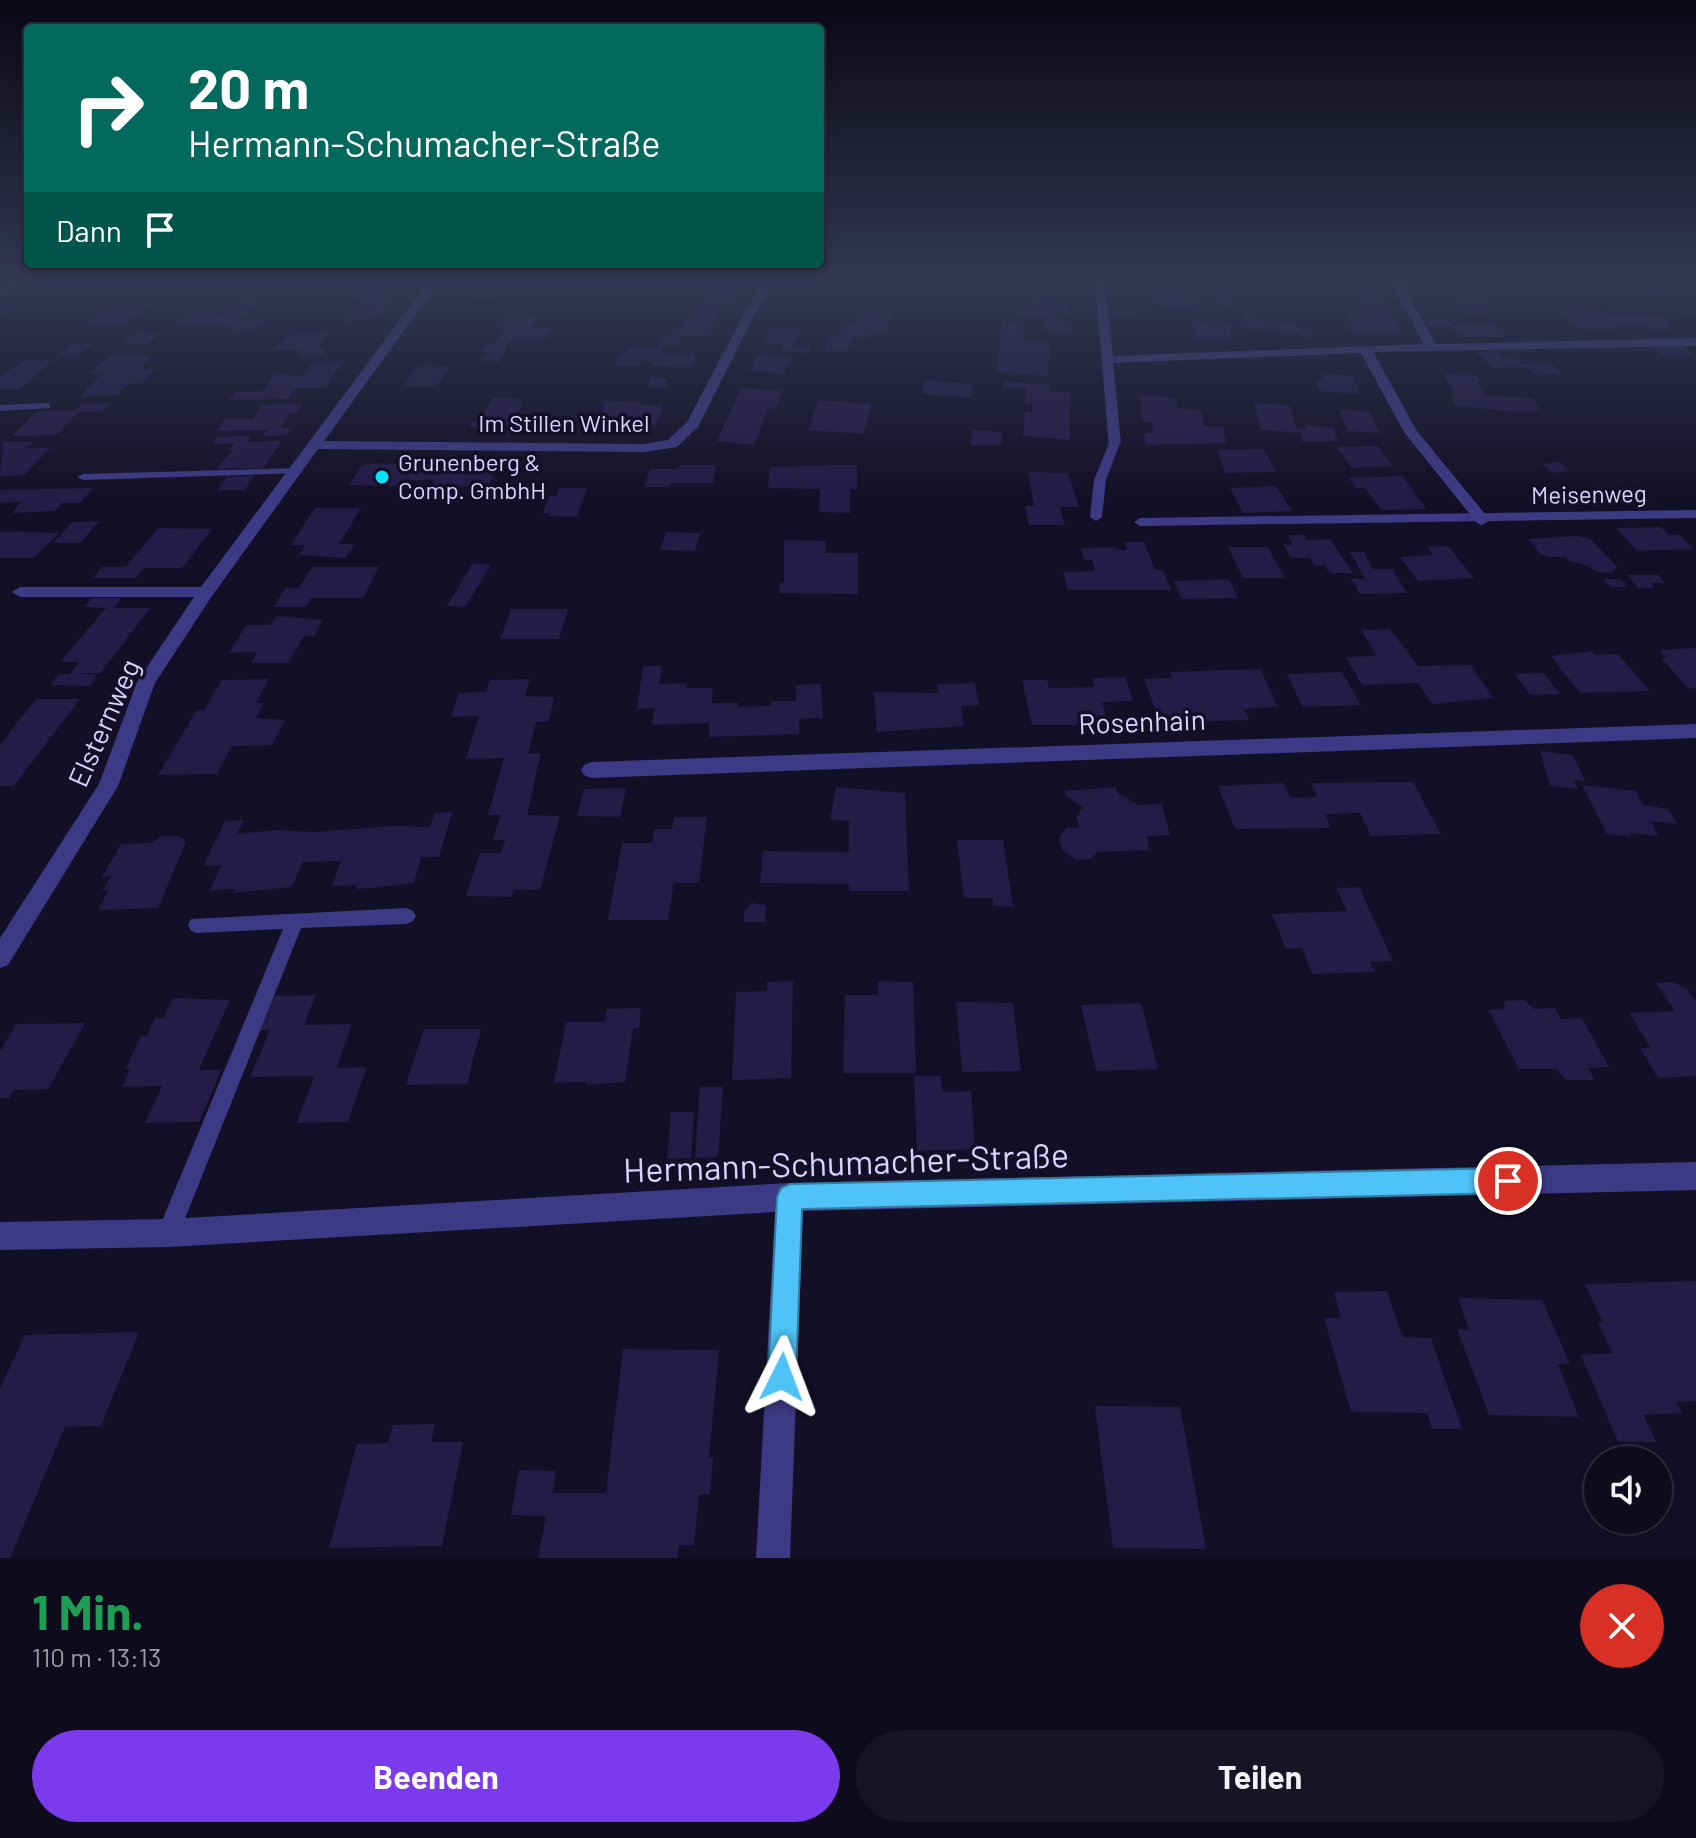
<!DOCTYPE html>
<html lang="de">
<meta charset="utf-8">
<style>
body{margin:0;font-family:Barlow,sans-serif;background:#171425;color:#f1f3f6;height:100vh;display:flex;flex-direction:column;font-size:30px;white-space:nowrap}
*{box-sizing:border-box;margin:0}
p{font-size:26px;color:#9b9ba3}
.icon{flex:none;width:44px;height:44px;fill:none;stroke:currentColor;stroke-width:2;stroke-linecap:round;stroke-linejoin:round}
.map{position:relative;height:1558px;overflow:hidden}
.panel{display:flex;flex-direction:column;background:#0e0b1c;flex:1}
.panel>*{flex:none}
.hud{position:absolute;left:24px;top:24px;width:800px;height:244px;border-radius:8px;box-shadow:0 4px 12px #0003,0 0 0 2px #2e2b3b;background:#00695c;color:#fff;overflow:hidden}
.buttons{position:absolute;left:1584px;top:1446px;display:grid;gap:16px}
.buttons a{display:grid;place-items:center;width:88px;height:88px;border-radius:50%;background:#0e0b1c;box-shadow:0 4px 12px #0003,0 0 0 2px #2e2b3b;font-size:40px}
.pin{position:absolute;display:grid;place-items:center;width:68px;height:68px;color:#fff;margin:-34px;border:4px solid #fff;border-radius:50%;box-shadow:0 2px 8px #0007}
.me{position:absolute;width:88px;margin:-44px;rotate:3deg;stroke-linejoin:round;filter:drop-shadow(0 0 6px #0008)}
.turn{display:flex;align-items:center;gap:28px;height:168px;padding:0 32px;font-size:36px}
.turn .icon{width:104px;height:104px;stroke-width:2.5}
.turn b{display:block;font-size:56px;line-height:68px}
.then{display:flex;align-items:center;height:76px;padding:0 32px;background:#0003;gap:16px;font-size:30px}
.round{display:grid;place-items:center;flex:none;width:84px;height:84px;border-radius:42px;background:#171425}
.headline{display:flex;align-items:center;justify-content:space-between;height:136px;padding:0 32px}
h1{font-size:48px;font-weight:700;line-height:60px;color:#1e9e55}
.cta{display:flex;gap:16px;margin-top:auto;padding:16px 32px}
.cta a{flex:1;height:92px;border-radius:48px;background:#7c3aed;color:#fff;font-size:32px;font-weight:700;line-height:92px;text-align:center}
.cta a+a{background:#171425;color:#f1f3f6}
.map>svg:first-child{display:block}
.building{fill:#241b47}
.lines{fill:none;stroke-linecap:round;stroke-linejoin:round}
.lane{fill:#3d3a85;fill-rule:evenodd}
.street{fill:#3d3a85;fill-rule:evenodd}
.route{fill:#4fc3f7;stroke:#337fa1;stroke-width:2}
.poi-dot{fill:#00e5ff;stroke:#130f26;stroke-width:3}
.labels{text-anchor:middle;stroke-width:7;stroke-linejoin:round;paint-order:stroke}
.far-street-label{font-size:24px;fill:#d9d4ff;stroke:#130f26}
.far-poi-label{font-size:24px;fill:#d9d4ff;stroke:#130f26;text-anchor:start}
.street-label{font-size:28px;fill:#d9d4ff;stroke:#130f26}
.near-street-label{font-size:34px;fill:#d9d4ff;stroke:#130f26}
</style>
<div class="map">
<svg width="1696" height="1558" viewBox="0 0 1696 1558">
<rect width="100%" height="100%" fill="#130f26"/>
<!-- building -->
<path class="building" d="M43,282H88L77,290L32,289Z
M387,282L382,293H397L377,318L345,321L363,300H346L352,293H347L354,283Z
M481,282H505L494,299L468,301Z
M889,282H903L899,297L884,296Z
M1031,282H1067V286L1052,285V290L1021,288V283Z
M1151,282H1192L1199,311L1162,309L1161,305H1154Z
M1340,282L1369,283L1391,310L1403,335L1347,331L1344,323L1352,324L1344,307L1367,309L1359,293L1345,292Z
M1424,282H1457L1469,291L1440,293Z
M1691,282L1696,285V290L1669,291L1676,296H1654L1632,283Z
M1213,287L1231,288L1236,306L1218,305Z
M709,288H746L745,295H740L738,304H718L711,336H682L679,347H663L661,353L696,354L692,367L650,366L652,361H641L639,366H616L620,354H626L629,347L656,348L660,335H671L673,328H682L685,317H694L697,304H701L703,294H708Z
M1469,292H1489L1495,301H1482L1495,313L1462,314L1449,301H1478Z
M1036,297L1069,300V314L1053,313V319L1070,320L1071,334L1043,332L1044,318L1014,316V310L1019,311V303L1035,304Z
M10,299H19L9,306H19L6,315H0V306Z
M241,300L262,301L241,319L261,320L249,331L228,332L235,326L177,325L193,313L224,315Z
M116,301L154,303L124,325L84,324Z
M1693,305L1696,314H1682L1669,306Z
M1584,306L1590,311H1604L1610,316L1655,315L1665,319L1670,323H1665L1674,330L1652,331L1638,321H1616L1621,326H1612L1615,329H1608L1611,331L1582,329L1548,307Z
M1115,310L1136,311L1137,318H1115Z
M859,311L892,313L887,333L871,332L869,338L854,337L847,351H824L829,334L840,335L844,324L854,325Z
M1242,314H1256L1263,323L1296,322L1297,327L1311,328L1314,338L1301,337L1299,333L1242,328L1241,323H1248Z
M502,317H537L532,328H551L544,341H510L498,363L480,362L487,352H480L486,343H496L504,329H495Z
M1425,319H1446L1453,326L1495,325L1507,337H1461L1449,326H1429Z
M1193,321L1230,324L1231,342L1194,339Z
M1002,322L1024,323L1023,341L1050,343L1048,376L996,372Z
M769,328L800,330L794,346L811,347L809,353L781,351L783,345L763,344Z
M135,332L161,333L147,344L120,343Z
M330,332L319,348H326L322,355L300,356L304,350H272L290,333Z
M73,343L93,344L79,355L58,354Z
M1683,347L1696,356L1663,355L1652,348Z
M1496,351L1502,357L1518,359L1523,364H1551L1563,374L1535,375L1527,367L1493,368L1476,352Z
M135,353L151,356L141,369H155L143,383L127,384L118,395L80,397L100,375L87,374L112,355Z
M757,355L791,357L784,374L750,371Z
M25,360L52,361L19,390L0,389V376Z
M312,362H342L326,388H296L289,399L229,400L235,392L264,391L274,373L303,376Z
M418,365L451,366L437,387L403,386Z
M1320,373L1353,376L1360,394L1319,391L1316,381H1323Z
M1463,373L1479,377L1481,380L1478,383L1486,396L1533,398L1540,410L1534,409L1537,413L1455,406L1451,393H1454L1443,374Z
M650,378H668L666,387H647Z
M924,380L973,384L971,398L922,394Z
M1003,381L1050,385L1049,391L1070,392V440L1023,436L1025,412H1032V403H1025L1026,389L1003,388Z
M741,388L782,391L776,409L768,408L754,445L717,441Z
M1140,395L1176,398L1177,408L1201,410L1204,426L1223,427L1226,443L1146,445L1144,433H1153L1152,422H1143Z
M493,398H519L522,403L517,413H529L523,425L471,427L470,423L480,420Z
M818,400L871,404L864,434L808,430Z
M605,401L641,402L640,405H663L656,425H600Z
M110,403L102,412H78L56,435L12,436L37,411L76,410L82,404Z
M1254,403L1290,406L1296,428L1306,429L1305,425L1333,428L1338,441L1303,442L1301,433L1261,430Z
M303,404L297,413H290L280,428H291L286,435L262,436L267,430L217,431L225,419H253L262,405Z
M1339,409L1370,412L1379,433L1347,431Z
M973,430L1002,432L1001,445H971Z
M251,436L247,442L281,441L264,468L216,469L233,450H229L234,443L211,444L217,437Z
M3,442H33L26,448H50L24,475L0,476Z
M1377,446L1393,466L1352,468L1337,447Z
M1263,449L1277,472L1225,473L1217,450Z
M1559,462L1570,471L1553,473L1542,464Z
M382,463L417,467H497L488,487L431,486L434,480H409L406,486L349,485L362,465Z
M680,465H716L713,483H671L669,487H644L650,469H678Z
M834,465H857V489H850V513L819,512L820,489L768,488L770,467Z
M1028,472L1068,473L1079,507H1060L1065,525H1029L1025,506H1034Z
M254,476L245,490H217L227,477Z
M1403,476L1426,509L1381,510L1365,488H1356L1349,478Z
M1276,486L1292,511L1243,513L1230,488Z
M93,488L80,503H62L55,511L12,513L21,502L0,503V490Z
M559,488H587L577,517L548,516L550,513H543L549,496H556Z
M315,508H361L339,544H356L345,558L299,555L305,545H291Z
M100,521L80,543H53L73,522Z
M1661,527L1669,535H1680L1694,549L1637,551L1616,528Z
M158,528L212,529L182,568H144L136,578H93L102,567H126Z
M22,531L23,532L59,533L34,558H0V532Z
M666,532L700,533L695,551L660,550Z
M1288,535H1304L1307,540L1330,539L1353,573H1330L1324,565H1314L1310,558H1291L1283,544L1293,545Z
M1576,536L1591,539L1617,567L1612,572L1600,573L1583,564L1569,561L1566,557H1548L1540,554L1528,539Z
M784,540L826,541L825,553H858V594L779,593L780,583H784Z
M1124,542H1144L1155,570H1163L1171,590H1068L1063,572L1095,571L1092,560H1085L1081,548L1116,547L1117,550H1127Z
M1448,546L1474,578L1418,581L1400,557L1433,555L1427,547Z
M1228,547H1268L1285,578H1243Z
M1350,552H1364L1373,569H1392L1407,593L1360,594L1351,579H1365Z
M473,563L491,565L465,607L447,606Z
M312,567H379L363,598H311L306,607H273L286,588H299Z
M1627,575H1658L1665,583H1651L1655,588H1639Z
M1229,579L1238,598L1182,599L1174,581Z
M1603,579H1620L1628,587H1611Z
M92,598H121L114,608H150L101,673H74L97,675L90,686L50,685L59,674H70L79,662H60L106,608L84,607Z
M511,609H568L559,639H500Z
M276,616L323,620L314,636H304L288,663H251L257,652L229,653L246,625H270Z
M1390,629L1418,666L1471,665L1493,698L1432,704L1418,683L1362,685L1346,657L1377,656L1361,630Z
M1696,648V688L1689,689L1661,658H1666L1659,650Z
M1592,651L1595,655L1618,654L1650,691L1580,693L1551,656Z
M643,666H662L659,684L687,683L686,688H713L712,703H738V707L771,706V701H796V685L821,684L823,718L799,719V734L709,737V723L652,725L654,708L637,709Z
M1260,669L1278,707L1244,709L1249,720L1160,723L1144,679L1172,678L1170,672Z
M1342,672L1361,705L1302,707L1287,674Z
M1544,673L1560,694L1530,695L1515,674Z
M1125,677L1133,701L1102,702L1109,725H1032L1022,680H1047L1049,688L1094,687L1092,678Z
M269,679L256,703H264L256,718L285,720L272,745L232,746L217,774L158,775L196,711L204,710L222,680Z
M530,679L525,696L554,697L549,721L536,722L528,754L541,753L527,815L560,816L540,890L514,889L512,897L466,896L480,853H501L505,840H493L501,815H488L504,758L466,759L479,716L451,717L459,693L486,692L490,680Z
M975,683L979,705L961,706L964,726L877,732L874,692L938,693L937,684Z
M36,699H80L14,786H0V745Z
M1540,751L1573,755L1585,781L1574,780L1578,789L1550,786Z
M1413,782L1441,834L1371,836L1360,813L1325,814L1331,828L1235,829L1218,786L1284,783L1291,798L1317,797L1311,783Z
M1582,785L1636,791L1643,805L1669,809L1677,824L1651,821L1658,836L1630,833L1632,837L1607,834Z
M836,787L905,793L909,891H849V884L760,883L763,851L849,852V821L830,820Z
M1116,787L1117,792L1138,805L1162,804L1170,835L1147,836L1149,850L1097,852L1091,859L1076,860L1062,850L1059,838L1066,828L1079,827L1076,816L1083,807L1066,796L1065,791Z
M626,788L620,817L577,816L584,789Z
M452,812L439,857H421L414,883L371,888L355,889L357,885L332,886L341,861L303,862L292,887L233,893L235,889L210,890L222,865L203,866L225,821L244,820L237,834L277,830L315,832L392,826L430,827L435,813Z
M674,817H707L699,883H674L668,920H608L622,843H652L654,829H672Z
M162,836H179L186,842L158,908L98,910L108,890L102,891L111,876L102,877L121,844L151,843Z
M957,840H1003L1013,907L993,906V898H964Z
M1359,887L1393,961L1370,962L1375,972L1312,974L1302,948L1286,949L1272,914L1347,911L1336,888Z
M751,903L766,905L765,922H744V912Z
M793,981L791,1078L732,1080L736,992L767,991V982Z
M878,981L913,982L916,1073H843L845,995H878Z
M1674,982L1687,989L1696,1002V1076L1658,1078L1640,1048H1651L1629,1013L1675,1011L1656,983Z
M316,995L304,1025L352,1024L337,1068L367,1067L348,1122L297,1123L314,1076L250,1077L270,1030H260L274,996Z
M173,998L230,1000L199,1070H221L199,1122L145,1123L162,1086L122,1087L130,1069H125L141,1036H147L155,1018H164Z
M1524,1000L1534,1009L1555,1008L1561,1019L1582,1018L1609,1067L1588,1068L1595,1080H1566L1556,1069H1519L1488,1010L1504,1009L1505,1001Z
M956,1002L1013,1003L1021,1071L962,1072Z
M1141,1003L1158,1069L1096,1071L1081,1005Z
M641,1008L639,1028L633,1029L625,1082L586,1085V1082L554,1083L566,1022H605L607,1009Z
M85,1023L48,1089L14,1090L9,1098H0V1051L16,1024Z
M424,1029H481L467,1084L406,1085Z
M914,1076H941L942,1092L971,1091L975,1149L917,1151Z
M700,1087H723L718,1157L695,1158Z
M671,1112H694L691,1158L667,1159Z
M1696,1281V1401L1676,1402L1682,1413L1643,1415L1656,1442H1618L1581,1355L1613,1353L1598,1323H1603L1585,1284Z
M1387,1291L1403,1337L1431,1338L1462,1429H1432L1427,1413L1351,1412L1324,1318H1341L1334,1292Z
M1458,1298L1542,1300L1570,1364H1558L1579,1417L1489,1415L1457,1329L1469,1330Z
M139,1332L101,1426L65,1427L10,1558H0V1388L25,1335Z
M623,1349L719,1350L709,1458H713L710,1494L699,1495L694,1545H679L677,1558H538L546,1516L511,1515L519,1470L556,1471L553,1493H606Z
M1095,1406L1180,1407L1206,1549L1113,1548Z
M435,1424L431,1442H463L442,1546L329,1548L357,1444L388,1443L393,1425Z"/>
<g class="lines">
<!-- lane -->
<path class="lane" d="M46,403L50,404V408L0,411V405Z
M1110,441L1120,443L1106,480L1102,517L1096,521L1090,517L1094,480Z
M297,468L303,471L301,473L83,480L77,477L83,474Z
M1696,510V518L1140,526L1134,522L1140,518Z
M407,908L413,911L416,916L413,921L407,924L301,928L176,1241L168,1244L160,1241L157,1233L283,929L197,933L191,931L188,925L191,919Z"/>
<!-- street -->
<path class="street" d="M10,282H22L0,297V289Z
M428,282H439L324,441L644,444L668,440L687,422L761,282H771L698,427L677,447L644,452L318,449L212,596L155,683L118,786L8,965L0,968V938L99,784L137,682L194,597H20L12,592L20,587H201Z
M1095,282H1105L1113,356L1424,344L1390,282H1400L1436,344L1696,338V346L1373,352L1417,431L1490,520L1482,525L1477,523L1404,432L1361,353L1113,363L1121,443L1109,446Z
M1696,724V738L591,778L584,775L581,770L584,765L591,762Z
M1696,1162V1190L803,1211L790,1558H756L775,1212L168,1247L0,1250V1222L168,1219L790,1183Z"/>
</g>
<!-- sky -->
<linearGradient id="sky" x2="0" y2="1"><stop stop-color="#0a0815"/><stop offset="0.56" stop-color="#333752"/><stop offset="1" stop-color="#333752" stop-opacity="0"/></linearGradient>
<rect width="1696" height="500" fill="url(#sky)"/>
<!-- route -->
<path class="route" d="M1508,1168L1517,1172L1521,1181L1517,1189L1508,1193L802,1209L796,1377L792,1387L782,1391L772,1387L768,1377L777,1197L781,1188L790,1184Z"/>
<!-- markers -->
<circle class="poi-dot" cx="382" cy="477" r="8"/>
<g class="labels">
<!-- far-street labels -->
<g class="far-street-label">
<text x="564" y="432">Im Stillen Winkel</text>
<text transform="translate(1589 495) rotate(-1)" y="8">Meisenweg</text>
</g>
<!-- far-poi labels -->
<g class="far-poi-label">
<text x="398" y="471">Grunenberg &amp;<tspan x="398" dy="28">Comp. GmbhH</tspan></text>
</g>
<!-- street labels -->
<g class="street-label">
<text transform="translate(1142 722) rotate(-2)" y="10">Rosenhain</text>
<text transform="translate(104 723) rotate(-66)" y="10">Elsternweg</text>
</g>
<!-- near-street labels -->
<g class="near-street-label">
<text transform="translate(846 1163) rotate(-2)" y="12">Hermann-Schumacher-Straße</text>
</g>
</g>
</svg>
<div class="buttons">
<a><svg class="icon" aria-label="sound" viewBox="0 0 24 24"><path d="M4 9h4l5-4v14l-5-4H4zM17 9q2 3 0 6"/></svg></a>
</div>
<div class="pin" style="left:1508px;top:1181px;background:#d93025"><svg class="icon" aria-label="arrive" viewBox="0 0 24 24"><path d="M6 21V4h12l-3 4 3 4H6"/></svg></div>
<svg class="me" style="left:782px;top:1377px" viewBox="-20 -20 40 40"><path d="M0-17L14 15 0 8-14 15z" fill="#4fc3f7" stroke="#fff" stroke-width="4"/></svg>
<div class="hud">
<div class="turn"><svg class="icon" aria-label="right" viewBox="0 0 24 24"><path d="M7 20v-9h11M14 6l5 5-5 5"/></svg><div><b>20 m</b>Hermann-Schumacher-Straße</div></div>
<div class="then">Dann<svg class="icon" aria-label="arrive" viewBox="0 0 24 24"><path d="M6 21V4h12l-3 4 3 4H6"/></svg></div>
</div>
</div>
<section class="panel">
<div class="headline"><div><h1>1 Min.</h1><p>110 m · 13:13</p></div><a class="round" style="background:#d93025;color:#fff"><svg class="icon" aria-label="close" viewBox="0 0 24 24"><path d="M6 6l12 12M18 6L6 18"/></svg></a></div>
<div class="cta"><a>Beenden</a><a>Teilen</a></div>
</section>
